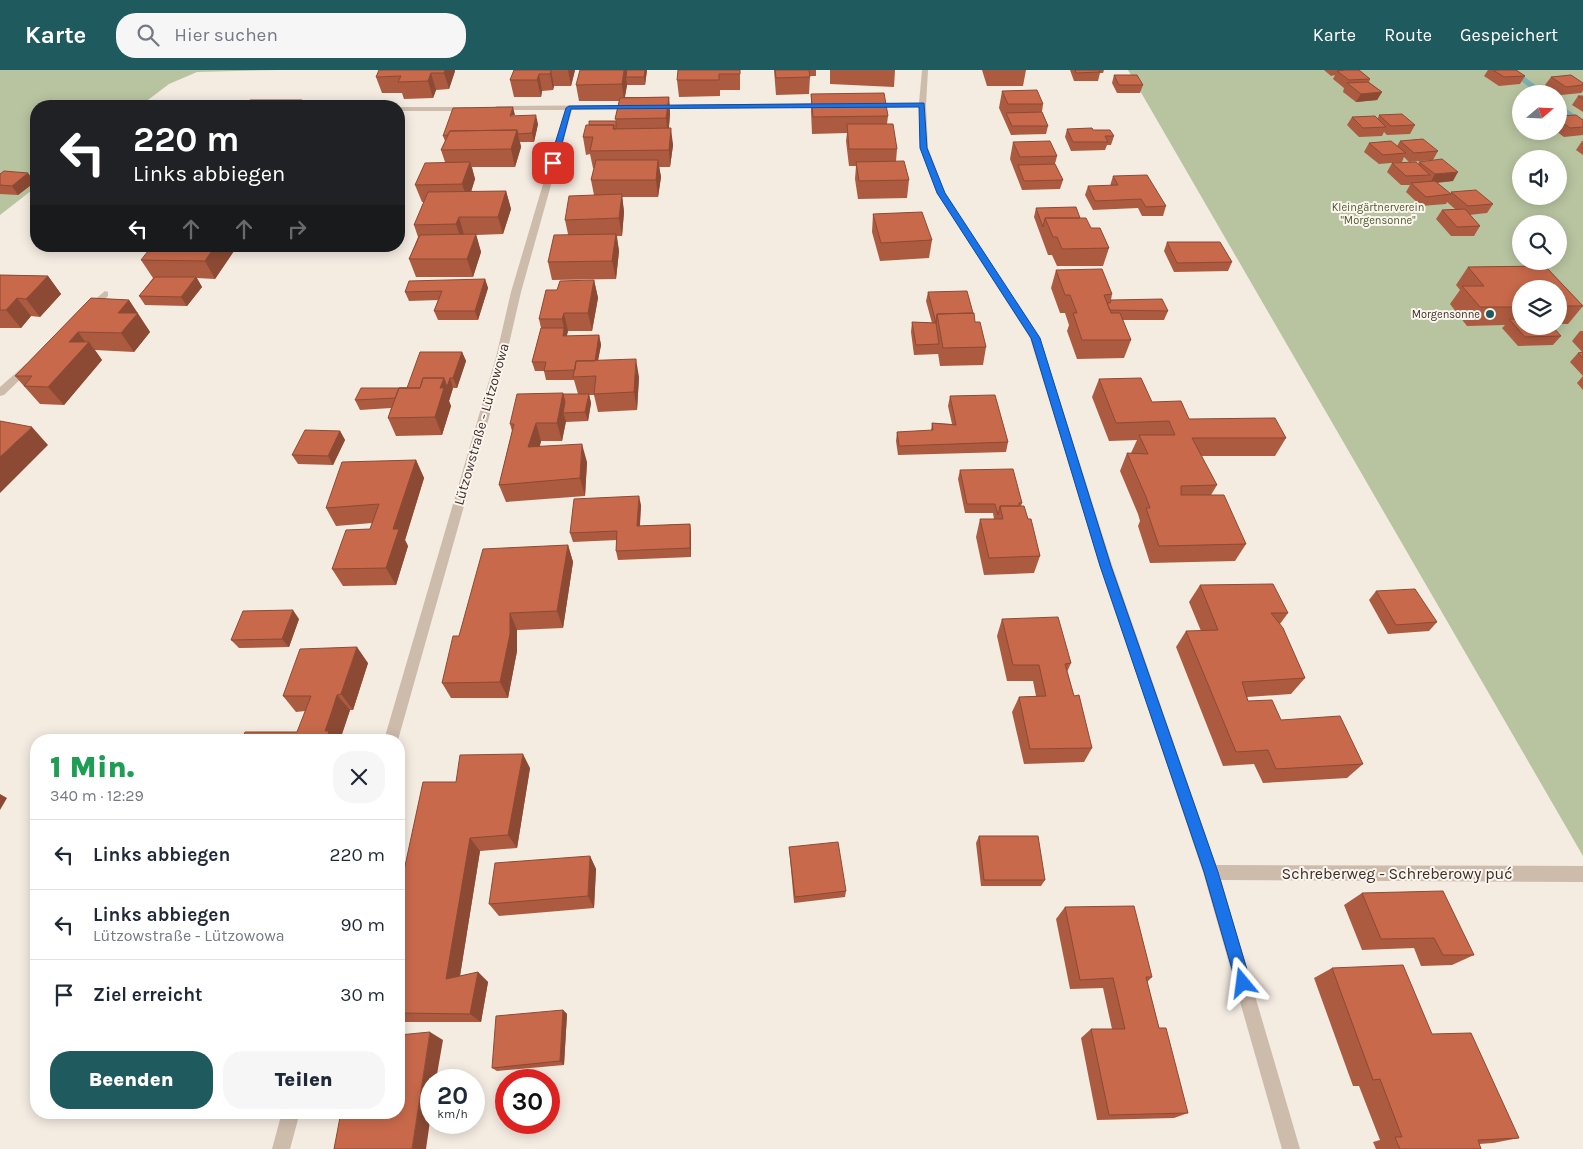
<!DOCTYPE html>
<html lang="de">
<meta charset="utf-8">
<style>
body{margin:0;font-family:Karla,sans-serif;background:#f6f6f7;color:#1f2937;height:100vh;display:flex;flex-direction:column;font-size:19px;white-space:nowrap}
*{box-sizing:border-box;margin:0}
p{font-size:16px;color:#747a83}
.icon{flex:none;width:28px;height:28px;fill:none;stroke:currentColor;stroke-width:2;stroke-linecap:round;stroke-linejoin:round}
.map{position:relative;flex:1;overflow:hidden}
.sheet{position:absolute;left:30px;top:664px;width:375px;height:385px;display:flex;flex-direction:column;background:#fff;border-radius:20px;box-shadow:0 2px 12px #0003}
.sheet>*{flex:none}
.banner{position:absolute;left:30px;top:30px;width:375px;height:152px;border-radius:20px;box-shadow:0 2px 12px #0003;background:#202124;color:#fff;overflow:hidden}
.needle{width:32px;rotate:71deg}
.tools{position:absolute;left:1512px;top:15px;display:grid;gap:10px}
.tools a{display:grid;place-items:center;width:55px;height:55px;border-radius:50%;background:#fff;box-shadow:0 2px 12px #0003;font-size:25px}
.speed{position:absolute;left:420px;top:999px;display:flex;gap:10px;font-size:25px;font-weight:700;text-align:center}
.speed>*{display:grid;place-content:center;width:65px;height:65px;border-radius:50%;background:#fff;box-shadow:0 2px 12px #0003;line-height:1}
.speed small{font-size:12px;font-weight:400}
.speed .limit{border:8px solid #d22;background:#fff;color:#111}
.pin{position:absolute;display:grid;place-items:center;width:42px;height:42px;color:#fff;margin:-21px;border-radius:10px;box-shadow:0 2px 8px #0006}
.me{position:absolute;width:55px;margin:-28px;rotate:344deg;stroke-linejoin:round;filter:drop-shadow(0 0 4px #0008)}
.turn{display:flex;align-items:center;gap:18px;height:105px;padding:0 20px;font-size:22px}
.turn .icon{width:65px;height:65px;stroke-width:2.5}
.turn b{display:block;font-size:35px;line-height:42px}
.lanes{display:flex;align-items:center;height:48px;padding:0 20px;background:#0003;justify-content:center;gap:25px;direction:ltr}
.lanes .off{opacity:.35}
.round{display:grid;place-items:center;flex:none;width:52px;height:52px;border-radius:20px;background:#f6f6f7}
.summary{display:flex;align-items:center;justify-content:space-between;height:85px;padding:0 20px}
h1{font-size:30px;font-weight:800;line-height:38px;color:#1e9e55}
.button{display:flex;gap:10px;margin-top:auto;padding:10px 20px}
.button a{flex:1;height:58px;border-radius:20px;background:#1f5a5e;color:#fff;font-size:20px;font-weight:800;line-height:58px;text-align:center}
.button a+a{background:#f6f6f7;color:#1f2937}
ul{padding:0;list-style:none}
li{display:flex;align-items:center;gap:15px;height:70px;padding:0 20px;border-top:1px solid #e0e1e3}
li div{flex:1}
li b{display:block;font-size:19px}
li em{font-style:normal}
header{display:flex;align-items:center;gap:30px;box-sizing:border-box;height:70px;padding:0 25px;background:#1f5a5e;color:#fff}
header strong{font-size:24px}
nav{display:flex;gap:28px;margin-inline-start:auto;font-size:18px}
.search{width:350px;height:45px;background:#f6f6f7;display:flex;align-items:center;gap:12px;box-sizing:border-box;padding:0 18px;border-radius:20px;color:#747a83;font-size:19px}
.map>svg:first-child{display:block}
.green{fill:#b8c4a0;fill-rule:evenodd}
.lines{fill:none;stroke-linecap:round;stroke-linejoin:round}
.stream{fill:#7fb0b2;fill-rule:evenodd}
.street{fill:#cdbbac;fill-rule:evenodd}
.wall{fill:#ac5a40}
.shaded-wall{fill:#8c4a34}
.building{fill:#c8694b;stroke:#8c4a34}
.route{fill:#1a73e8;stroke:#114b97}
.poi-dot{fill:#1f5a5e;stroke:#fbf5ee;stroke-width:2}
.labels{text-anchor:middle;stroke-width:4;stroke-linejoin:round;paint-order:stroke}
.far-park-label{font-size:11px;fill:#4a5a2e;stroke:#fbf5ee}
.far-poi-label{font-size:11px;fill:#3b302b;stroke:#fbf5ee;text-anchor:end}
.street-label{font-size:14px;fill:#3b302b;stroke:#fbf5ee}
.near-street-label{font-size:16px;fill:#3b302b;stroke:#fbf5ee}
</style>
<header>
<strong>Karte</strong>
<div class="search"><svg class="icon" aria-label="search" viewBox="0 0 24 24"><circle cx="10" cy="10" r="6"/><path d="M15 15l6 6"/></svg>Hier suchen</div>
<nav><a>Karte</a><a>Route</a><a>Gespeichert</a></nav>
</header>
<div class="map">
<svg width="1583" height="1079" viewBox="0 0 1583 1079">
<rect width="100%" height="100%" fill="#f4ebe1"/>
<!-- green -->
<path class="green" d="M0,0H278L197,2L169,14L140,36H36V117L0,145Z
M1128,0H1583V786ZM1521,24H1559V61H1521ZM1521,89H1559V126H1521ZM1521,154H1559V191H1521ZM1521,219H1559V256H1521Z"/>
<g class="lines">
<!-- stream -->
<path class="stream" d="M1507,0H1516L1547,24H1538Z
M1559,34L1583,50V56L1559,40Z"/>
<!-- street -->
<path class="street" d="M922,0H928L926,35L928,78L945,123L1040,268L1112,495L1216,795L1583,796V812L1221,810L1300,1079H1282L1203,802L1100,495L1030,268L937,123L920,78L919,37H869L865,35L869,33H919Z
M827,33L831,35L830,37L654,39L650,37L654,35Z
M634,35L638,37L637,39L572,40L521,222L506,287L398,670H384L496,287L511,222L565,40H497L493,38L497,36Z
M399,37H469L473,39L469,41H399Z
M105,221L108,222V226L92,241H86V237Z
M29,293L34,296L32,298L4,325L0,326V317L26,294Z
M282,1042H300L290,1079H272Z"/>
</g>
<!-- wall -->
<path class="wall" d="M514,0H575L571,16H554L553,20L542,21L541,27H514L510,10Z
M647,0L645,15H627L625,27H669L670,44L669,58L673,75L670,97H659L661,107L658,127H622L624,142L622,166H617L619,181L616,209L552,210L548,192L568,164L565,150L594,125L591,110L594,98H593L590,84L586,85L583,67L616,51L615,49L619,31H579L576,15Z
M740,0V20H720V26L679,27L677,10Z
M774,0H816V6H810L809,24L776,25Z
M830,0H895L894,17L830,14Z
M982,0H1026L1023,16H987Z
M1070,0H1104L1103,3H1100L1098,11H1074Z
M1324,0H1359L1370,9L1369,12L1382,22L1377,30L1356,32L1343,22L1344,18L1333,9L1335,5L1331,6Z
M1488,0H1516L1525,6L1520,14L1499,16L1484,6Z
M455,1L449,19L436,20L433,28L404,29L402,23H382L376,7Z
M1114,5L1143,15L1140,23H1117L1112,13Z
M1551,7L1583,13V21L1581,23L1561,25L1545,15Z
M1002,21L1043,34L1042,42L1048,56L1046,64L1011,65L999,38Z
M811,24L888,46L887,54L897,79L896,91L909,110L907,128L858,129L855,109L856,96H849L846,71L847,63L812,64L811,41Z
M1578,26H1583V42L1572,35Z
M1379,45L1415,55L1410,64L1387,65L1384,62L1382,66L1359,67L1347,55L1352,47L1378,48Z
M515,46L538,54L534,72H520L521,77L515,97H472L475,109L471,122L506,121L511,139L503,164L476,165L481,182L473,207H416L409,189L418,167L414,155L424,132H422L415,115L445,92L441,80L445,71L443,66Z
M1559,46L1583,50V65L1564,67L1556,61H1559Z
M1067,59L1093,60L1114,66L1111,75H1107L1105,80L1071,81L1065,67Z
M1400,71L1438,81L1433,90L1409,92L1404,87L1402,92L1379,94L1364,82L1369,73L1397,76Z
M1582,71H1583V85L1576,80Z
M1013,72L1057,86L1055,94L1063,110L1060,119L1022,120L1010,89Z
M1419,92L1453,111L1437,113L1450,124L1451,122L1493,134L1487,143L1469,145L1480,156L1474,166H1451L1436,149L1442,140L1455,139L1447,132L1446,134L1421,136L1406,122L1410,115H1401L1387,102L1392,93L1418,94Z
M0,104L35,112L18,125L0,124Z
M1113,106L1166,136L1163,146H1142L1138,138L1093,140L1085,125L1088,116H1110Z
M1036,138L1080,148L1091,158L1109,178L1103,196H1057L1052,185H1048L1034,147Z
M873,144L932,170L929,188L880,191L872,162Z
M1167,172L1232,192L1228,201L1174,202L1164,181Z
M234,181L215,209L197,208L202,217L187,236L145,235L139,226L153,208L141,190Z
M1545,196L1583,236L1568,254H1559V219H1521V256H1552L1561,266L1553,275L1518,276L1502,258L1505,255L1467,256L1450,234L1460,220L1456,215L1468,197Z
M1056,200L1112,224L1111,230L1168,241L1164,250H1122L1131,270L1124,288L1077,289L1067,261L1069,255L1065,243H1060L1051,218Z
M0,205L48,206L61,224L40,247L31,246L21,258H0Z
M485,209L488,218L478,250H438L434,241L438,230L409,231L405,222Z
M594,210L598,228L592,261H568L567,266L599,265L601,275L598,290L639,307L637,340L598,342L594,325H589L591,333L588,351L566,352V351L562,371H541L540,376L587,392L585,426L506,432L499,415L512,361L510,354L563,324H578L574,310H546L544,301H535L532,292L541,258L539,249L557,220Z
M928,222L975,252L986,277L983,295L940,296L938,283V284L914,285L911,262L912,252L932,253L926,231Z
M91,228L129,230L150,262L134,282L95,280L102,290L64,335L40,334L15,306Z
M1580,261H1583V320L1577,313L1583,306L1570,292L1578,283L1582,282L1572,271Z
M462,282L466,291L457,318H453L449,331L451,336L442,365L396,366L388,348L391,338L360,340L355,330L407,318Z
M1099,309L1189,349L1286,368L1275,386H1201L1217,415L1211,425L1246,474L1235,491L1150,493L1138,456L1140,451L1138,444L1120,401L1127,383H1131L1137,370L1109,371L1092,327Z
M950,326L1008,372L1006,382L898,385L896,371L897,362L931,361L932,353L952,354L948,336Z
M340,361L345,370L333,395L298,394L292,385Z
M416,390L424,408L405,470L408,476L396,515L343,516L332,499L370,459L372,453L336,456L326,438Z
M960,400L1022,433L1021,436L1028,449L1040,486L1034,503L984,505L976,467L980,449H994L993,443H965L958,409Z
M641,435L640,456L690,454L691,463V487L618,490L616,481L617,470L573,472L570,463Z
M568,475L573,492L563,558L517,560V581L508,628H451L442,613L459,566Z
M1200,515L1288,543L1280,554L1305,608L1291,624L1247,627L1248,631L1281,650L1363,694L1347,708L1263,713L1254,694L1223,696L1176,577L1186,561H1201L1189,532Z
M1376,521L1437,552L1429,561L1388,564L1369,530Z
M299,549L289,577L239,578L231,570Z
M1002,549L1071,593L1067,602L1074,626L1092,678L1084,692L1024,694L1012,642L1019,627L1036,626L1033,611H1007L997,566Z
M368,593L353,640H350L340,670L305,641L296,642L283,626Z
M530,698L517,778L480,781L460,906L478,902L488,912L481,952H399V824L456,712Z
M979,766L1045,810L1041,816H981L976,773Z
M789,777L846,821L845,827L794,833Z
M590,786L596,799L594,838L499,846L489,834Z
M1362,823L1474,885L1452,895L1421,896L1414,878L1362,880L1344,835Z
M1065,837L1152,907L1147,912L1159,958L1188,1043L1174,1048L1097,1050L1081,968L1091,959H1112L1103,918L1070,919L1056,849Z
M1332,898L1432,964L1519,1068L1493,1073L1479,1074L1481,1079H1376L1373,1072L1380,1070L1359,1016H1353L1314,908Z
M563,940L567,944L564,995L497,1001L492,998Z"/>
<!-- shaded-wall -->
<path class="shaded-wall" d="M445,0H455V1L449,19L444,3Z
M551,0L554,16L553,20L550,4Z
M568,0H575L571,16Z
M624,0H627L626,7L627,15L624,31L622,14Z
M645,0H647L645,15L644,7Z
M431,3L436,20L433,28L428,11Z
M539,4L542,21L541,27L537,10Z
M1382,22L1377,30L1356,32L1361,24Z
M669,27L670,44L668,65L666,48Z
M513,37L515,45L510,46Z
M536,45L538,54L534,72L532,63Z
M671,58L673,75L670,97L669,80Z
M517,60L521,77L515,97L511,79Z
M658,90L661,107L658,127L656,110Z
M470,92L475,109L468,131L462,114Z
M1458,102L1453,111L1430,113L1435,104Z
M28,103L35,112L18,125L12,116Z
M506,121L511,139L503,164L498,147Z
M622,124L624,142L622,166L619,148Z
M459,147L464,165L462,172L456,154Z
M476,164L481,182L473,207L467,189Z
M616,164L619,181L616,209L612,191Z
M215,176H231L234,181L215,209L205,191Z
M48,206L61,224L40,247L26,229Z
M196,207L202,217L187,236L181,227Z
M485,209L488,218L478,250L475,241Z
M594,210L598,228L592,261L588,243Z
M17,228L31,246L21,258L6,240Z
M129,230L150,262L134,282L121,263L118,243Z
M564,243L568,261L566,267L563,266L564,258L562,249Z
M78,262L87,274L89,272L102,290L64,335L48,317L69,272Z
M599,265L601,275L595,306L593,300Z
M462,282L466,291L457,318L453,308Z
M636,289L639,307L637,340L634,322Z
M444,308H450L453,318L449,331L451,336L442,365L435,347L440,318Z
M563,323L567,343H563L566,351L562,371L557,353Z
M589,324L591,333L588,351L585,342Z
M536,353L541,371L534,395L528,377Z
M32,357L48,375L0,423V387Z
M340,361L345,370L333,395L328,386Z
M582,374L587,392L585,426L580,408Z
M416,390L424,408L405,470L408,476L396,515L386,498L393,459Z
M639,426L641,435L639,465L637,456Z
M690,454L691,463V487L690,478Z
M568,475L573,492L563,558L557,541Z
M293,540L299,549L289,577L282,569Z
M510,543L517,560V581L508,628L500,612Z
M357,577L368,593L353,640L341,624Z
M337,625L350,640L340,670H326L325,661Z
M523,684L530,698L517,778L508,765Z
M0,724L7,728L0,740Z
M470,768L480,781L458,918L446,909Z
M590,786L596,799L594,838L588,826Z
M478,902L488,912L481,952L470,944Z
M563,940L567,944L564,995L560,991Z
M430,962L443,970L436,1010H431V1044L426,1079H412Z"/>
<!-- building -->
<path class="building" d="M379,0H445L444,3H431L428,11L398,12L401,6L376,7Z
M514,0H551L550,4H539L537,10H510Z
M580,0H624L622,14L576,15Z
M627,0H645L644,7H626Z
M678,0H740V4H719V10H677Z
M775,0H809L810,7L776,8Z
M1075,0H1099L1100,2L1076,3Z
M1345,0H1359L1370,9L1349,10L1337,1Z
M1493,0H1516L1525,6L1504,7Z
M1114,5H1137L1143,15H1119Z
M1571,5L1583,13V15L1566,17L1551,7Z
M1368,12L1382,22L1361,24L1347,13Z
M1037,20L1043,34H1008L1002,21Z
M884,23L888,46L813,47L811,24Z
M1578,26H1583V29Z
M669,27L666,48L615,49L620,28Z
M250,30H302L300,33L305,36H245Z
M513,37L510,46L536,45L532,63L518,64L517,60L450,61L447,65L443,66L453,38Z
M1042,42L1048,56H1012L1006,43Z
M1402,44L1415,55L1391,56L1379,45Z
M1576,45L1583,50V57L1570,58L1559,50V46Z
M1375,46L1386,57L1363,58L1352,47Z
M589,51H616V59H614V55H589Z
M847,54H893L897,79H849Z
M586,55H614L613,59L671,58L669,80L590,81L593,67H583Z
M1092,58L1093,60H1110L1114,66H1105L1108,72H1073L1067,59Z
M517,60L511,79L441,80L450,61Z
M1423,69L1438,81L1414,83L1400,71Z
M1050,71L1057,86L1020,87L1013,72Z
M1391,71L1406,83L1383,85L1369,73Z
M1442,89L1458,102L1435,104L1419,92Z
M596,90H658L656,110H591Z
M904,91L909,110L859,111L856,92Z
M470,92L462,114L415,115L425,93Z
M1416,92L1430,105L1406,106L1392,93Z
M1055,94L1063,110L1024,111L1018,95Z
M4,101L28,103L12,116L0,115V104Z
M1147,105L1166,136L1146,137L1141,129L1095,131L1088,116L1118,115L1113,106Z
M1435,111L1451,124L1426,127L1411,113Z
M1476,120L1493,134L1468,136L1451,122Z
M506,121L498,147H459L456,154L414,155L428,122Z
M622,124L619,148L565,150L569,126Z
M1076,137L1080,148H1045L1043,157L1036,138Z
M1465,139L1480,156L1457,157L1442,140Z
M922,142L932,170L881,173L873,144Z
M1045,148H1086L1091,158H1100L1109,178L1062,179L1057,167H1053Z
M476,164L467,189H409L420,165Z
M616,164L612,191L548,192L554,165Z
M1167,172H1220L1232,192L1177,193Z
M152,176H215L205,191L141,190Z
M1545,196L1583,236H1559V219H1521V237H1480L1462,216H1484L1468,197Z
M1102,199L1112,224L1104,225L1111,243H1120L1131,270H1082L1073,243H1077L1070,225H1065L1056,200Z
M0,205L48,206L26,229L17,228L6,240H0Z
M155,207H196L181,227L139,226Z
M485,209L475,241H434L442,221L405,222L409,211Z
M594,210L588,243H564L562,249H539L546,220H557L560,211Z
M967,221L973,243L937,244L936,253L928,222Z
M91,228L129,230L118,243H138L121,263L78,262L69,272H89L48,317L24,316L32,306H15Z
M1162,229L1168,241L1110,240L1107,233H1110L1111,230Z
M974,243L975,252H980L986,277L943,278L937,244Z
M1509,249H1521V256H1552L1561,266L1525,267Z
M912,252L936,253L939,274L916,275Z
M541,258H564L563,266L599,265L595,291H576L575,300L544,301L546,292H532Z
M420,282H462L453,308H450L447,317L444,308H423L420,318H399L395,328L355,330L361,318H407Z
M1583,282V288L1578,283Z
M636,289L634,322L594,324L596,306L573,307L576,291Z
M423,308H444L440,318H444L435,347L388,348L399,318H420Z
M1141,308L1152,332L1181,331L1189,349L1275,348L1286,368H1192L1217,415L1181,416V425H1224L1246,474L1159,476L1146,438H1150L1146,427L1127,383L1148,384L1139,365H1175L1169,351L1116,353L1099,309Z
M563,323L557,353H536L528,377L582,374L580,408L499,415L514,354H510L517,324Z
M563,324H589L585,342L563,343L565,332Z
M995,325L1008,372L899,376L897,362L933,360L932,353L956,355L950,326Z
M0,351L32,357L0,387Z
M305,360L340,361L328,386L292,385Z
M416,390L393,459H399L386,498L332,499L346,460L370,459L379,434L326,438L342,392Z
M1013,399L1022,433H1019V436H1000L998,445L995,434H967L960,400Z
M639,426L637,456L690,454V478L616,481L617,461L570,463L574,429Z
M1000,436H1024L1028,449H1031L1040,486L989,488L980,449H1003Z
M568,475L557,541L510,543V564L500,612L442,613L453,566H459L483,479Z
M1273,514L1288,543H1271L1283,558L1305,608L1242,612L1248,631L1272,630L1281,650L1340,646L1363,694L1276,699L1268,680L1236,682L1186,561L1218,560L1200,515Z
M1415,519L1437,552L1396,555L1376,521Z
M293,540L282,569L231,570L243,541Z
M1058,547L1071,593L1065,594L1074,626L1079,625L1092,678L1030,679L1019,627L1046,626L1039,595H1013L1002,549Z
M357,577L341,624L337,625L332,641L325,661H329L326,670H242L245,662H297L311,626H283L300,579Z
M523,684L508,765L470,768L446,909L478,902L470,944L399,943V824L423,712H456L460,685Z
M979,766H1038L1045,810H984Z
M838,772L846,821L795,827L789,777Z
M590,786L588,826L489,834L495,793Z
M1443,821L1474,885H1443L1434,868L1381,869L1362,823Z
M1134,836L1152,907H1146L1159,958H1166L1188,1043L1109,1045L1091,959H1125L1113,908L1080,910L1065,837Z
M1403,895L1432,964L1471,963L1519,1068L1478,1070L1481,1079H1400L1395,1067H1402L1380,1009L1373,1010L1332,898Z
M563,940L560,991L492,998L496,946Z
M430,962L412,1079H334L341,1042H399V965Z"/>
<!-- route -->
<path class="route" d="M924,33L927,78L945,123L1040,268L1111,496L1218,802L1251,913L1248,918L1243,920L1238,918L1236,913L1204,802L1100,496L1031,268L937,123L920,78L919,37L571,39L557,93L553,95L549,93L566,38L569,36Z"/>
<!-- markers -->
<circle class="poi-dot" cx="1490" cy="244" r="5"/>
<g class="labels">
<!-- far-park labels -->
<g class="far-park-label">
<text x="1378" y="141">Kleingärtnerverein<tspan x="1378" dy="13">"Morgensonne"</tspan></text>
</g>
<!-- far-poi labels -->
<g class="far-poi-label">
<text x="1480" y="248">Morgensonne</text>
</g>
<!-- street labels -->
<g class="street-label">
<text transform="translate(481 354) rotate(-74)" y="5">Lützowstraße - Lützowowa</text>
</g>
<!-- near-street labels -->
<g class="near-street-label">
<text x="1397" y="809">Schreberweg - Schreberowy puć</text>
</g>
</g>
</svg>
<div class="tools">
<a><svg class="needle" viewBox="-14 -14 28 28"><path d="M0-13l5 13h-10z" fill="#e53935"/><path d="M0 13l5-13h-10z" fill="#747a83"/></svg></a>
<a><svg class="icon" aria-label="sound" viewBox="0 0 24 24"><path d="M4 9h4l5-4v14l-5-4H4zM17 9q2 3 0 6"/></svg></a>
<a><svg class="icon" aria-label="search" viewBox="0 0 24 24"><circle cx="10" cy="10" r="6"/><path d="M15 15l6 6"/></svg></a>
<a><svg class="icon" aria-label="layers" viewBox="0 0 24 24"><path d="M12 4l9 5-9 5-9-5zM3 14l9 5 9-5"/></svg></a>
</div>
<div class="speed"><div>20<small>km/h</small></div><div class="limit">30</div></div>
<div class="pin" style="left:553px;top:93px;background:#d93025"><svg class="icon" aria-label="arrive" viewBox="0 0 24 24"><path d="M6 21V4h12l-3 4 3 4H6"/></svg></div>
<svg class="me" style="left:1243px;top:913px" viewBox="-20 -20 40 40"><path d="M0-17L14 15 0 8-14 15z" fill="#1a73e8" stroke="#fff" stroke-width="4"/></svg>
<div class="banner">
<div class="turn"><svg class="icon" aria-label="left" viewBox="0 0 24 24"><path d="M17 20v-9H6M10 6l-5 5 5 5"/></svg><div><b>220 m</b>Links abbiegen</div></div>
<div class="lanes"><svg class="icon" aria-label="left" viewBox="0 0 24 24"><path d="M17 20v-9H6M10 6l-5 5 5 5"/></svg><svg class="icon off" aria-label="ahead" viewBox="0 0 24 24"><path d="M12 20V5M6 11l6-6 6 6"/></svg><svg class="icon off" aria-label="ahead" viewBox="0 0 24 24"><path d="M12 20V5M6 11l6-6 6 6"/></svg><svg class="icon off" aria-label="right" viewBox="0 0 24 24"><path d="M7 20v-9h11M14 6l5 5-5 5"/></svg></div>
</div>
<section class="sheet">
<div class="summary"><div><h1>1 Min.</h1><p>340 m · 12:29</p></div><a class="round"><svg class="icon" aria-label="close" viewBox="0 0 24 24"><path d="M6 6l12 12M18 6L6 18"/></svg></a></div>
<ul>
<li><svg class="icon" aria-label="left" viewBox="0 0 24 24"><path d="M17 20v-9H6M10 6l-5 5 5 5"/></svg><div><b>Links abbiegen</b></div><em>220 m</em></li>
<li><svg class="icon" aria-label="left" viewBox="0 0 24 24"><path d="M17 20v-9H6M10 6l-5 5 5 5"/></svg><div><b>Links abbiegen</b><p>Lützowstraße - Lützowowa</p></div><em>90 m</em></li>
<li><svg class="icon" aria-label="arrive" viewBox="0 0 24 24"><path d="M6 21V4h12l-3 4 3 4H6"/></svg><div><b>Ziel erreicht</b></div><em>30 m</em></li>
</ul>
<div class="button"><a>Beenden</a><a>Teilen</a></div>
</section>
</div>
